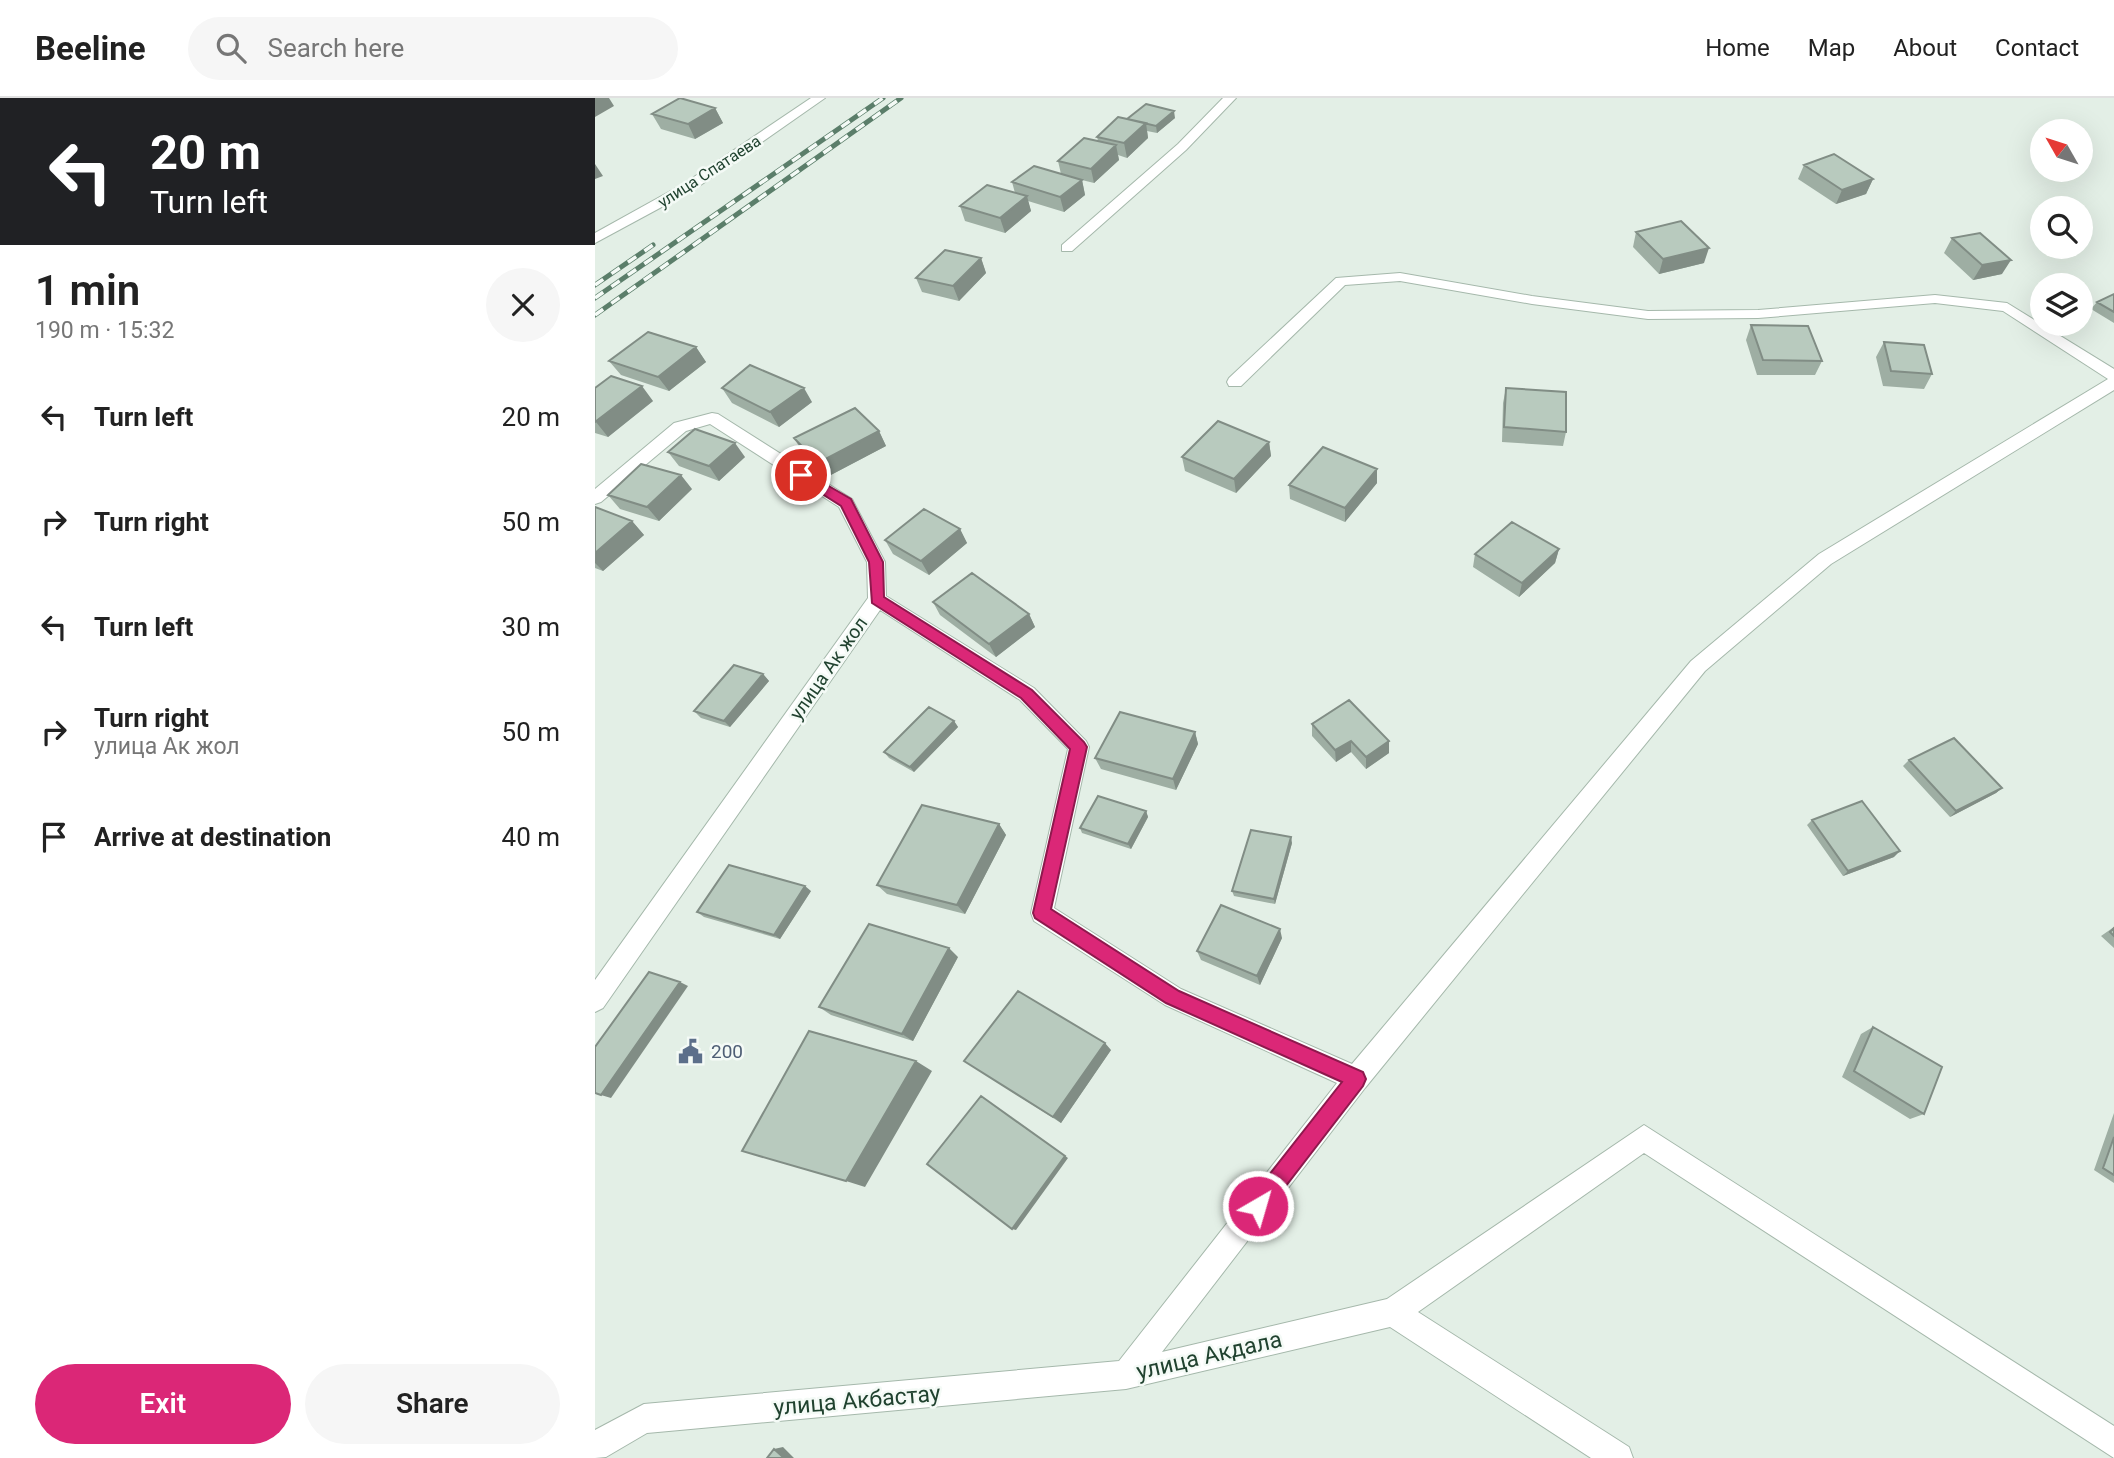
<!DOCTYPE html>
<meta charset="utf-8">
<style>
body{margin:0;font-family:Roboto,sans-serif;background:#f6f6f6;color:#222;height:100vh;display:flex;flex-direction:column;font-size:26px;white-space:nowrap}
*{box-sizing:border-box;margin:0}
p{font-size:23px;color:#767676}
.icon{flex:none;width:38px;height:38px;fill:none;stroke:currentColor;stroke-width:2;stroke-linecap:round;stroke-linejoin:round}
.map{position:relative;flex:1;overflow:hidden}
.panel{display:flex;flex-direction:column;background:#fff;width:595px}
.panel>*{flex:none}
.guide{background:#202124;color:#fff;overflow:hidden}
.needle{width:46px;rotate:309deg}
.buttons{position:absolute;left:1435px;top:21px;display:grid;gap:14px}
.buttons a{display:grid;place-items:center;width:63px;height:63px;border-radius:50%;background:#fff;box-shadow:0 7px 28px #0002;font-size:35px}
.pin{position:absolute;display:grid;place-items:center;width:60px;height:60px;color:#fff;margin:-30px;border:4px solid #fff;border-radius:50%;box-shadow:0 2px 7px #0007}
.me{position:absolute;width:77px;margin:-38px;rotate:38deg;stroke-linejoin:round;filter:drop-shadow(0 0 5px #0008)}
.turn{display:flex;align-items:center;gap:24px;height:147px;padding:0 35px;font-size:32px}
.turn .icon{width:91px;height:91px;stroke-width:2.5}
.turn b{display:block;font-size:49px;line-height:60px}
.round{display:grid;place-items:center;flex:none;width:74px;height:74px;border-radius:37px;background:#f6f6f6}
.headline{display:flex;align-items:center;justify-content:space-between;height:119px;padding:0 35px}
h1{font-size:42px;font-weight:600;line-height:52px}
.cta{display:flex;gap:14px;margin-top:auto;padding:14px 35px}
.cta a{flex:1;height:80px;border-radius:42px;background:#db2777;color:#fff;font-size:28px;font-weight:600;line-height:80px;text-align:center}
.cta a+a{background:#f6f6f6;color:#222}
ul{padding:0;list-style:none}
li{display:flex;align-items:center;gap:21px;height:105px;padding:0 35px}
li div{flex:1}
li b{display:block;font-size:26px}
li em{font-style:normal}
header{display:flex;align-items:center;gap:42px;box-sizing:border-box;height:98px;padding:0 35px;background:#fff;border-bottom:2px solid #e0e0e0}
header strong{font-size:33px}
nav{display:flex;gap:38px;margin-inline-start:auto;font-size:24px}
.search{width:490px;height:63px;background:#f6f6f6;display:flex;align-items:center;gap:18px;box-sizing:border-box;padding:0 24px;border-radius:38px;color:#767676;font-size:26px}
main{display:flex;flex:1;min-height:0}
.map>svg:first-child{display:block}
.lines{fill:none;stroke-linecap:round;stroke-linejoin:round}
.minor-casing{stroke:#a5b8ab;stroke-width:2}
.minor{fill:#fff;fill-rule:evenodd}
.rail-casing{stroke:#5b7e6a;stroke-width:5}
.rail{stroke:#f4faf6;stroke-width:3.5;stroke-dasharray:10;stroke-linecap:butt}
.wall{fill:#9eaea3}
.shaded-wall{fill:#818d85}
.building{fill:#b8cabe;stroke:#818d85;stroke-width:2}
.route{fill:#db2777;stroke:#8e194d;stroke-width:2}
.labels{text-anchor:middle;stroke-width:5;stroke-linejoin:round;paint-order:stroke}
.far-street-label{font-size:16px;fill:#20422f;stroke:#f4faf6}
.street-label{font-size:19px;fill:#20422f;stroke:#f4faf6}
.service-label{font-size:19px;fill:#4e5e75;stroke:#f4faf6;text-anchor:start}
.near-street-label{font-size:23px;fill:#20422f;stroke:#f4faf6}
</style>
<header>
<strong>Beeline</strong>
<div class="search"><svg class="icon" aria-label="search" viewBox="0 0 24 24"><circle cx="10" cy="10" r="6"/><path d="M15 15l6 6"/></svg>Search here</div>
<nav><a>Home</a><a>Map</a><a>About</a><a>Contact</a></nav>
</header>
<main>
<section class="panel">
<div class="guide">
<div class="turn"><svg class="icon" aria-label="left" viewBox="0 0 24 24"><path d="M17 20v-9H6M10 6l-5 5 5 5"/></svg><div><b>20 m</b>Turn left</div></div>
</div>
<div class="headline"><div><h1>1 min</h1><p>190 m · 15:32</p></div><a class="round"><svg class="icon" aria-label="close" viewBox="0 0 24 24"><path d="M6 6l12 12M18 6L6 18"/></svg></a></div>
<ul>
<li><svg class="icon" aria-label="left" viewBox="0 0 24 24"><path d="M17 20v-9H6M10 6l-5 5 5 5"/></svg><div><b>Turn left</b></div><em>20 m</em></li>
<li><svg class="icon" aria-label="right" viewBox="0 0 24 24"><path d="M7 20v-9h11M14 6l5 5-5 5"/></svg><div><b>Turn right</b></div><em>50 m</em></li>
<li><svg class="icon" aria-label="left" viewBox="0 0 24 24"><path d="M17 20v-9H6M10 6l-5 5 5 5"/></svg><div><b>Turn left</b></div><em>30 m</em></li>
<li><svg class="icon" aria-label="right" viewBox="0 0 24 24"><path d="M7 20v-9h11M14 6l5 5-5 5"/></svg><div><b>Turn right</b><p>улица Ак жол</p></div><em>50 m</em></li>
<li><svg class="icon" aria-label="arrive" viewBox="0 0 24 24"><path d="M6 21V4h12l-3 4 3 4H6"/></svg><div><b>Arrive at destination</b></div><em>40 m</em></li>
</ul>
<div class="cta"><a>Exit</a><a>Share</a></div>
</section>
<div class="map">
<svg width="1519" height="1360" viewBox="0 0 1519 1360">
<rect width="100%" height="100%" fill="#e3efe6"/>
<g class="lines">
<defs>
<path id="minor" d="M216,0H230L100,91L0,145V135L90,85Z
M628,0H641L591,52L477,153H467V147L583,46Z
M805,175L937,198L1053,213L1163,212L1340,197L1412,205L1519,271V292L1236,466L1110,573L770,990L567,1254L792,1201L1049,1027L1519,1328V1360L1049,1055L823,1214L1034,1349L1038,1360H996L795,1229L531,1291L52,1335L11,1359L0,1360V1332L49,1306L524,1263L742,985L570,907L439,823L436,815L473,651L425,602L285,512L8,910L0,914V882L273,500L272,464L244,409L115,326L91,333L6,404L0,406V391L79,325L117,315L123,316L257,401L290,464L291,498L439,590L491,643L494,649L459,810L586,891L757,966L1096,563L1224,456L1513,281L1408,213L1340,205L1163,220L1053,221L937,206L805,183L750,187L646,288H634L632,284L634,280L741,180Z"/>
</defs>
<!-- minor casing -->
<use href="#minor" class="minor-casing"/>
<!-- minor -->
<use href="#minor" class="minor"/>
<defs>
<path id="rail" d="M0,187L58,147
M0,200L288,0
M0,217L306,0"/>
</defs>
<!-- rail casing -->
<use href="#rail" class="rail-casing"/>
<!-- rail -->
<use href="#rail" class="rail"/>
</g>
<!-- wall -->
<path class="wall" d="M120,10L128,25L100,41L66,31L57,16Z
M580,20L562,35L552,33L553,40L532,60L523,57L524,62L499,85L487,82L490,97L469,114L433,103L436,113L410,135L370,123L365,108L420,95L417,84L466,76L463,63L503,43L502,39L532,21Z
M1209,67L1278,81L1271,96L1241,106L1203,81Z
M1041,134L1109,165L1064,176L1038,149Z
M1357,140L1407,176L1378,182L1349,155Z
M386,160L391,175L364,203L327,194L321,180Z
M1519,196V225L1496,211L1502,204Z
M1156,227L1227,263L1220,277H1162L1151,242Z
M1289,244L1337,276L1329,291L1288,288L1281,259Z
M101,249L111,264L74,293L26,277L14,263Z
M0,290L58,303L13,339L0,335Z
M127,290L217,304L184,329L137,305Z
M911,290L971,334L968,348L907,344L908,305Z
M284,333L291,348L232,379L208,355L199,340Z
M674,344L676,358L641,395L590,373L587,359Z
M73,354L150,359L124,383L84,368Z
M782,371V385L750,424L695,401L694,387Z
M97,391L64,423L25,411L13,397Z
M0,409L37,423L49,437L8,473L0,470Z
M365,431L372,445L334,477L298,456L290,442Z
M964,451L960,465L924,499L878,469L880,456Z
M338,504L434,516L440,529L401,559L345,517Z
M168,576L174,583L135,629L106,620L99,613Z
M359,623L363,629L319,674L294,660L289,654Z
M717,626L794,643V655L771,671L756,654L741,664L717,638Z
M600,634L603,646L581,692L506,671L500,660Z
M1314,662L1407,690L1401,695L1355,719L1308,668Z
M551,713L553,719L536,751L487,735L485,730Z
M1217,722L1299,759L1248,778L1212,727Z
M404,726L411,737L370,816L292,796L282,787Z
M697,745L680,806L639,798L637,793Z
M216,793L185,841L109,819L102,814Z
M1519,829V850L1506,838Z
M687,840L665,887L606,862L602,853Z
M363,859L318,943L236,917L224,909Z
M1278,929L1329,1016L1315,1021L1247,979L1266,936Z
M516,952L466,1025L369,963Z
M1519,1015V1085L1499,1072Z"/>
<!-- shaded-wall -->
<path class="shaded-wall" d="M0,0H14L19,8L0,19Z
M120,10L128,25L100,41L93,26Z
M579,13L580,20L562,35L561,28Z
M551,25L553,40L532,60L529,45Z
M521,47L524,62L499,85L496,71Z
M0,66L8,78L0,81Z
M1278,81L1271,96L1241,106L1247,92Z
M487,82L490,97L469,114L465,99Z
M432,98L436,113L410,135L405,120Z
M1114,150L1109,165L1064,176L1068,161Z
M386,160L391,175L364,203L358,188Z
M1416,162L1407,176L1378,182L1387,167Z
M101,249L111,264L74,293L63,279Z
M47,288L58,303L13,339L1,324Z
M209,290L217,304L184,329L175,314Z
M284,333L291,348L232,379L223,365Z
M674,344L676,358L641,395L639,381Z
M140,345L150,359L124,383L114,368Z
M782,371V385L750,424V410Z
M86,377L97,391L64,423L52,409Z
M37,423L49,437L8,473L0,465V455Z
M365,431L372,445L334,477L326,463Z
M964,451L960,465L924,499L927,485Z
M434,516L440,529L401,559L394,546Z
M168,576L174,583L135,629L129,623Z
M359,623L363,629L319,674L315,669Z
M600,634L603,646L581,692L578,681Z
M756,643V654L741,664L740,652Z
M794,643V655L771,671V659Z
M1407,690L1401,695L1355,719L1361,713Z
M551,713L553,719L536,751L533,746Z
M404,726L411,737L370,816L362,807Z
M696,739L697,745L680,806L679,801Z
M1305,753L1299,759L1248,778L1253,773Z
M210,788L216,793L185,841L179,837Z
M685,831L687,840L665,887L662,878Z
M354,850L363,859L318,943L307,936Z
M85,884L93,888L16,1000L6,997Z
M510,945L516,952L466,1025L458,1019Z
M321,963L337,973L270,1089L251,1083Z
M386,998L473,1060L421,1132L417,1131Z
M188,1349L199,1360H189L179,1351Z"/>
<!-- building -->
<path class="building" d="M85,0L120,10L93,26L57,16Z
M551,6L579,13L561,28L532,21Z
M523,19L551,25L529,45L502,39Z
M489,40L521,47L496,71L463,63Z
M1239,56L1278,81L1247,92L1209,67Z
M439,68L487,82L465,99L417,84Z
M392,87L432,98L405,120L365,108Z
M1086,123L1114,150L1068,161L1041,134Z
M1385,135L1416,162L1387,167L1357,140Z
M350,152L386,160L358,188L321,180Z
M1519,196V214L1502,204Z
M1156,227L1213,228L1227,263L1168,262Z
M53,234L101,249L63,279L14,263Z
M1289,244L1329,247L1337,276L1296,273Z
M155,267L209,290L175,314L127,290Z
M16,278L47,288L0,324V290Z
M911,290L971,294V334L909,329Z
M260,310L284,333L223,365L199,340Z
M623,323L674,344L639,381L587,359Z
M100,331L140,345L114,368L73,354Z
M728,349L782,371L750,410L694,387Z
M46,366L86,377L52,409L13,397Z
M0,409L37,423L0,455Z
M329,411L365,431L326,463L290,442Z
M917,424L964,451L927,485L880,456Z
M377,475L434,516L394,546L338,504Z
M139,567L168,576L129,623L99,613Z
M754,602L794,643L771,659L756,643L740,652L717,626Z
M334,609L359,623L315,669L289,654Z
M525,614L600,634L578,681L500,660Z
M1359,640L1407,690L1361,713L1314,662Z
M503,698L551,713L533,746L485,730Z
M1267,703L1305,753L1253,773L1217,722Z
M327,707L404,726L362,807L282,787Z
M656,732L696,739L679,801L637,793Z
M134,767L210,788L179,837L102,814Z
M626,807L685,831L662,878L602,853Z
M274,826L354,850L307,936L224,909Z
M1519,830V838L1515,834Z
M54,874L85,884L6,997L0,995V949Z
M423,893L510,945L458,1019L369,963Z
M1278,929L1347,969L1329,1016L1259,973Z
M214,933L321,963L251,1083L147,1053Z
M386,998L470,1058L417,1131L332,1066Z
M1519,1039V1077L1508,1070Z
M179,1351L189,1360H172Z"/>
<!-- route -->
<path class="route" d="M206,372L256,401L288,464L289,499L437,592L489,644L492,649L456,811L584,893L768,974L771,981L768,988L670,1115L663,1118L655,1115L652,1108L655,1101L747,984L571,905L440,820L438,815L475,651L426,600L277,505L274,464L246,408L202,380V373Z"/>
<!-- icons -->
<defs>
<symbol id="civic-bare" viewBox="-9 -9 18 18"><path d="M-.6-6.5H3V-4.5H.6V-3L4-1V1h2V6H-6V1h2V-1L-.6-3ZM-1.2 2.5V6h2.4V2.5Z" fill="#5c6f8a" stroke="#f4faf6" stroke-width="2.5" paint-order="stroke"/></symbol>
</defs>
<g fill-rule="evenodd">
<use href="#civic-bare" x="78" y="936" width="35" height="35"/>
</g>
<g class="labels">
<!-- far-street labels -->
<g class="far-street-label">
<text transform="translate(114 73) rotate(-33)" y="6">улица Спатаева</text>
</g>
<!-- street labels -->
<g class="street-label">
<text transform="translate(233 570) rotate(-55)" y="7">улица Ак жол</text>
</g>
<!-- service labels -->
<g class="service-label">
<text x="116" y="960">200</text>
</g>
<!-- near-street labels -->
<g class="near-street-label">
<text transform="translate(614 1257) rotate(-13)" y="8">улица Акдала</text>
<text transform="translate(262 1302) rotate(-5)" y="8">улица Акбастау</text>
</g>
</g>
</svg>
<div class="buttons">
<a><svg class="needle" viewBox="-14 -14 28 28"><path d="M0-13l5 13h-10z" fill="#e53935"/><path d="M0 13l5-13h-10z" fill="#767676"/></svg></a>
<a><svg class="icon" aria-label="search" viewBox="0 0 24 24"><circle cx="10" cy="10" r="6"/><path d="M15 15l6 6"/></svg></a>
<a><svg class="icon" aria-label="layers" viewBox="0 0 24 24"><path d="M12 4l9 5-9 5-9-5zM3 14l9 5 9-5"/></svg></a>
</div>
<div class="pin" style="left:206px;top:377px;background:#d93025"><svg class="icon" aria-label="arrive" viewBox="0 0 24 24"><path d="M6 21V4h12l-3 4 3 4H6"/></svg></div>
<svg class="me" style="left:663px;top:1108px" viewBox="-20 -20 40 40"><circle r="17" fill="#db2777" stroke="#fff" stroke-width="3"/><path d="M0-11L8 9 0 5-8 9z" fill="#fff"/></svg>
</div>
</main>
